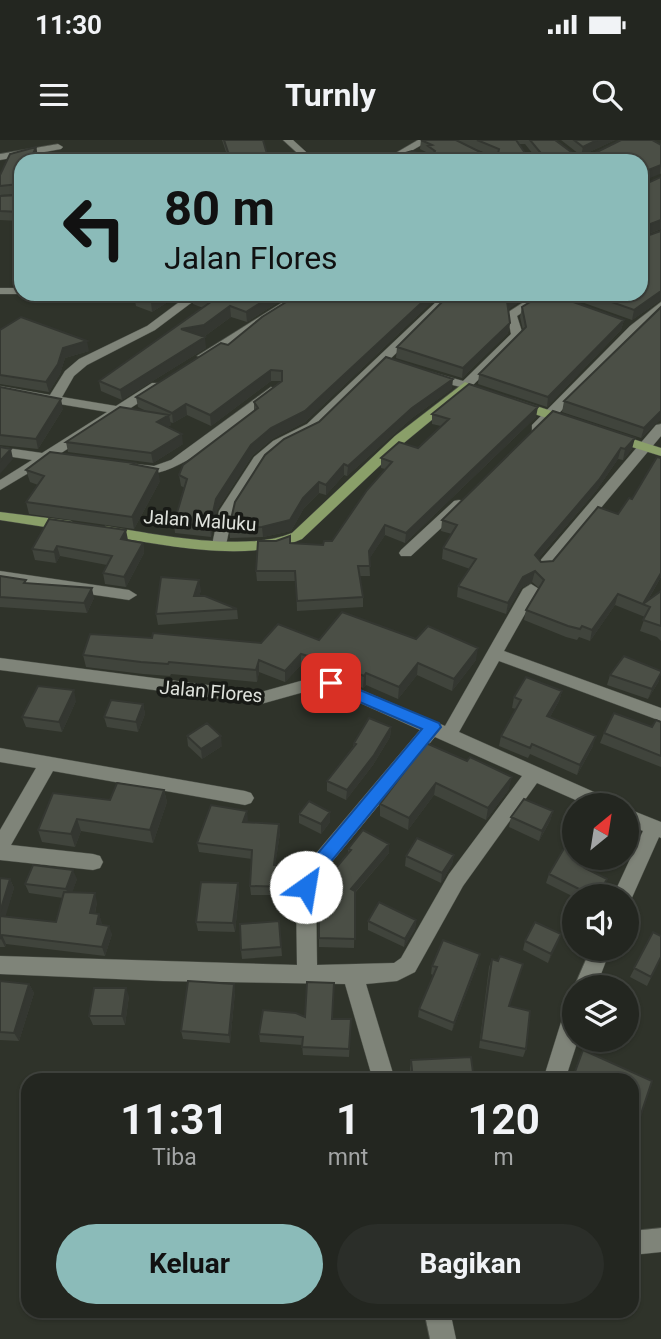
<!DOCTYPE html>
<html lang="id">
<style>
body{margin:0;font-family:Roboto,sans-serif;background:#2b2e29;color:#f1f3f6;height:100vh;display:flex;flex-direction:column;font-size:26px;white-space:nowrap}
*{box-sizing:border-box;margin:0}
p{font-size:23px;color:#a3a5a5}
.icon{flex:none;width:38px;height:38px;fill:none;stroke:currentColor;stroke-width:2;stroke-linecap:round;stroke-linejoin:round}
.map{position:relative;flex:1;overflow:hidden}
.side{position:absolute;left:21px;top:933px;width:618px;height:245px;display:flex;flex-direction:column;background:#232620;border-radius:21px;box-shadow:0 2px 5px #0004,0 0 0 2px #40433e}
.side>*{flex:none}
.guide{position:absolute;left:14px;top:14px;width:634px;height:147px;border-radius:21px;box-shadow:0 2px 5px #0004,0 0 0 2px #40433e;background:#8bbbb9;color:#111;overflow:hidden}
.needle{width:46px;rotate:30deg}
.tools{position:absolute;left:562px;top:653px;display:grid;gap:14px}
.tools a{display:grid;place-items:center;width:77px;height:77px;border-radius:50%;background:#232620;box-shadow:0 2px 5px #0004,0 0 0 2px #40433e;font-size:35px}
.pin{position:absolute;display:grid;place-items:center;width:60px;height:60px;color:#fff;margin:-30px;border-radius:14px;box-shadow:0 4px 10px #0006}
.me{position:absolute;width:77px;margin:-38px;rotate:32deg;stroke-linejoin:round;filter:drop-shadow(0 0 5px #0008)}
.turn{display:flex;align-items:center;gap:24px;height:147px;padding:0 35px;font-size:32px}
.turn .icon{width:91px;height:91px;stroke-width:2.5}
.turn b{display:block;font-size:49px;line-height:60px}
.eta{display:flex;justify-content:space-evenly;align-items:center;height:119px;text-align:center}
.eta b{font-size:42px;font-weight:700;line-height:49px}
.button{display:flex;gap:14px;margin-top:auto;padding:14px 35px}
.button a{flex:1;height:80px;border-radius:42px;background:#8bbbb9;color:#111;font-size:28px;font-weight:700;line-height:80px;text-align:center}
.button a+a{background:#2b2e29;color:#f1f3f6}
.status{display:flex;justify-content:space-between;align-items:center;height:49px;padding:0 35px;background:#232620;direction:ltr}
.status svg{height:19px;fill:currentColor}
header{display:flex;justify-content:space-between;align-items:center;height:91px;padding:0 35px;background:#232620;font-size:32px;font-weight:700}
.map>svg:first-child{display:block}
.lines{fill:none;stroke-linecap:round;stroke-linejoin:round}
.minor-casing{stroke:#4b4f47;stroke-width:1}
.major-casing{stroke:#4b4f47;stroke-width:1}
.minor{fill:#7f8479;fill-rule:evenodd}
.major{fill:#8a9f69;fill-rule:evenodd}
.wall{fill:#40443c;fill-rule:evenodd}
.shaded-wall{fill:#343731}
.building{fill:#4b4f46;stroke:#343731;stroke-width:2}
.route{fill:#1a73e8;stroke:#114b97;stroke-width:2}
.labels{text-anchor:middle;stroke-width:7;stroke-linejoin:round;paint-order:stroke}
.street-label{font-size:19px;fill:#dfe2dc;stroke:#181a16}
</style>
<div class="status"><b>11:30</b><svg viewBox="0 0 49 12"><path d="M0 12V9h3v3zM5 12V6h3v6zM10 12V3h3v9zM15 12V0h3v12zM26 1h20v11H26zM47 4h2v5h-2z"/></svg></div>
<header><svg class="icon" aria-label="menu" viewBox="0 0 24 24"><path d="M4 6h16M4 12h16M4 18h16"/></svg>Turnly<svg class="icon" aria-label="search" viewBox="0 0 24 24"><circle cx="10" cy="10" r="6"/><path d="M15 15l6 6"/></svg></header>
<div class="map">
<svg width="661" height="1199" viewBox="0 0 661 1199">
<rect width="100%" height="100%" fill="#2f332a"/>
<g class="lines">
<defs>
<path id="minor" d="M283,0H293L316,21H306Z
M418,0H430L394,21H382Z
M58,4L63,7L61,9L0,20V14Z
M63,16H69L71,21H61Z
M0,148H21L22,154H0Z
M190,154H203L155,190L87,225L74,236L62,257L116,266L152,243H160V249L55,317L54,321L47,322L0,350V340L32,320L0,315V307L42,313L107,272L0,254V246L50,255L65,231L79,219L147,186Z
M296,154H310L207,219L197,216Z
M428,154H441L450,161L317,290L283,307L264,323L233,371L226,405L219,410L214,408L212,405L219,371L254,317L273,301L307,284L437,161Z
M536,154H550L517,176L523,195L469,249L428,239V233L432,232L463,241L511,194L507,173Z
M661,162V171L638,190L542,291H532V285L630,186Z
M271,247L275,248V254C248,275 162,357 128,328L135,324L154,326L171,320Z
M661,284V296L549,430H539L536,426L539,422L656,285Z
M459,360L464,361V367L411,416H401L399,413L401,410L454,361Z
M0,431L129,450L137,455L129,460L0,441Z
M531,444L539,449L504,511L661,568V581L499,521L459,592L612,660L614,665H587L537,643L463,746L415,832L397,841L366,844L395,940H373L345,844L163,841L0,834V816L297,825L296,753L307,724L420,590L329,549L304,552L261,564L0,530V518L261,552L304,540L331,537L445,586L523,449ZM435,597L522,636L449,734L401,818L394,823L317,825L316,753L322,734Z
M0,608L245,651L251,653L254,658L251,663L245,665L53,631L11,705L93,714L100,716L103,722L100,728L93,730L0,720V690L36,628L0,622Z
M626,668L661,682V698L659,697L630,762L626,763V756H613L643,691L626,683Z
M591,808H611L596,847H574Z
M574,866V900H578L565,940H543L563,876L566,869Z
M661,1088V1112L632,1115V1091Z
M424,1171H450L456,1199H430Z"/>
<path id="major" d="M465,242L494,254L488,258L467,251L405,302L302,399C246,424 164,404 105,396L98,391L105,386C155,394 245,413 292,393L395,296Z
M515,259L576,279L578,282L571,286L510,266L509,263Z
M611,292L661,308V316L606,299L604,296Z
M0,372L71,381L78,386L71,391L0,380Z"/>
</defs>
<!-- minor casing -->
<use href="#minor" class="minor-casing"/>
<!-- major casing -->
<use href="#major" class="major-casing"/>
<!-- minor -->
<use href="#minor" class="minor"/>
<!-- major -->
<use href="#major" class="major"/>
</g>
<!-- wall -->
<path class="wall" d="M222,0H263L269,21H229Z
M421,0H555L574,14H579L561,0H615L585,14H593L661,5V34L640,21H385V19L428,14V13L420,9ZM462,3L470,7L488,14H484ZM519,4H525L533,14L525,13Z
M36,7L38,16L36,21H21V83H20L19,81L0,80V56L19,55L21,54L0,55V35L10,14Z
M661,37V89L641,97V98L661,91V160L632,180L559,154H640V43L643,45Z
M137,154H186L178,159L174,158L152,172L136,166L134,156Z
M192,154H291L247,182L231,177L205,196H202L206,208L122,260L101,251L99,241L203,168L193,164Z
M299,154H434L433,161L305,282L272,299L252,316L217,370L211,397L175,393L174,383L185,348L181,346L179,335L254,271V262L281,241H271L211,286L187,275L173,283L170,282L171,285L167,287L183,304L153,323L68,312L66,302L146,271L138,267L136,257L228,205Z
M444,154H531L508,169L510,183L508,193L462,238L396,218L397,207L448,157Z
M522,167L624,180L621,190L547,267L478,244L479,234L523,190L520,177Z
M0,190L89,211L65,218L60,234L49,252L0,244Z
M0,247L63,269L38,309L0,305Z
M452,249L412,278L347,336L344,335L326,355L319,353L304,368L291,391L263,397L230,398L229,388Z
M564,261L661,279L641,298L562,272Z
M553,271L632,309L623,320L618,319L596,351L538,419L541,422L553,421L618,374L632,359L661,437L648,460L661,451V501L657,497L640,491L645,477L615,465L590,501L579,497L577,500L566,497L524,480L526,470L539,448L532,442L521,448L506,474L457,457L458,446L470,429L442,419L443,408L452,394L441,391L442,380Z
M432,274L536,277L405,403L385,395L369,419L370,436H360L363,457V467L297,471L296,441H257L256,431L276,401L290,396V403L323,405L332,401L385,329L381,328V318L418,308L441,286L432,284Z
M135,325L160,341L134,389L29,374L26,362L38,345L30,342L26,330Z
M49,379L128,400L143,403L144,413L126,447L105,444L103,433L107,425L60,416L56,423L35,420L32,409Z
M0,436L27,443L94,458L87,473L0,467Z
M201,450L199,456L237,469L238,479L158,485L156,474Z
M152,498L261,503L319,500L416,499L476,520L452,551L417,535L398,559L366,545L363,548L332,535L301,525L285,542L259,532L257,542L171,534L170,536L143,534L86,527L83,515Z
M610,535L659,541L648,559L607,545Z
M562,551L559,561L550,577L593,606L577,635L530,614L528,618L499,606L501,596L516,569L512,568L514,557Z
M76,561L62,592L26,587L22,577Z
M143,564L145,574L138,592L107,587L104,577Z
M661,582V627L600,603L604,593L652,587Z
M391,587L390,597L373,625L346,660L327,651V641L353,607L354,603Z
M187,596L222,606L202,619L188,606Z
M426,603L509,649L486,680L434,655L408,690L380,676V664Z
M164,650L167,662L153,703L81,691L75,707L42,702L38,690Z
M247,671V682L279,684L280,693L275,725H291V755H251L250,746L252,719L199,712L197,703Z
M553,671L550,681L539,701L509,687L511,677Z
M299,674L330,682L321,694L299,683Z
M348,709L389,713L355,753L354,808L319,807V748L348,713Z
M454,715L452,724L441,743L405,726L406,716Z
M574,718H593L587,729L604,748L599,756H574V757L546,743L549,734Z
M0,738L10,739L14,748L5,776L56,782L63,758L29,753L25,744L77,739L72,752L97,762L95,774H99L102,785L112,794L105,816L6,804L5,807H0Z
M238,743L239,752L235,792L198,791L196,782Z
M416,780L415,789L404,807L368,790V781Z
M279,781L282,816L242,819L241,810Z
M653,792L661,817L647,846L630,837Z
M561,794L548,823L523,810L525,801Z
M492,819L526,909L523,917L479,908L489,827Z
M478,823L452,891L418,877L419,869L433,835L431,834L432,826Z
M0,841L29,844L34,853L19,901L0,900Z
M234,844L235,852L230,903L183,899L181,891Z
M129,856L125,885H93L89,876Z
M305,877L351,879L349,917L303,915L302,905L260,902L259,894Z
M583,910L652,941L636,989L632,996V940H571Z
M411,920L474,940H411L410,928Z
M632,1012L640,1072L633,1081H632Z"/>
<!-- shaded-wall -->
<path class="shaded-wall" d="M597,0H615L581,16L583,7Z
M36,7L38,16L36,21H30Z
M661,25L660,34L640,42L641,33Z
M661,80V89L640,97V88Z
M661,151V160L632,180L634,170Z
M163,154H173L174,158L152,172L151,162Z
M178,154H186L178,159Z
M275,154H291L247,182L246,172Z
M431,154H434L433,161L305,282L272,299L252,316L217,370L211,397L210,386L216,359L251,305Z
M517,154H531L506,171L507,161Z
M230,166L231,177L205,196L182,199L181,189Z
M624,180L621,190L547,267L548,257Z
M510,183L508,193L462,238L463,228Z
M205,197L206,208L122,260L120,250Z
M87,201L89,211L65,218L60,234L49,252L46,242L63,208Z
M271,230V241L211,286L210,275Z
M453,239L452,249L412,278L347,336L348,326L412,268Z
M61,259L63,269L38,309L36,299Z
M186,264L187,275L173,283L172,273Z
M538,267L536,277L405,403L406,393Z
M661,271V279L641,298L644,288Z
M169,275L171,285L158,292L157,282Z
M182,294L183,304L153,323L151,313Z
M635,298L632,309L623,320L625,309Z
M621,308L618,319L596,351L537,420L535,415L539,410Z
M11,309L13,319L0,334V321Z
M344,324V335L326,355V345Z
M158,329L160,341L134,389L132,377Z
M319,342V353L304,368L291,391L263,397L262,387L303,358Z
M385,385V395L368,421L369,411Z
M126,390L128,400L121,399Z
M143,403L144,413L126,447L124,437Z
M57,406L60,416L56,423L54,412Z
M535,431L532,442L521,448L506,474L508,463L523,437Z
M661,433V437L645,465L643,464Z
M199,440L201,450L196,467L194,456Z
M92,448L94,458L87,473L84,463Z
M618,454L615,465L590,501L592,490Z
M478,508L476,520L452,551L454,539Z
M301,514V525L285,542V531Z
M259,520V532L257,542L256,530Z
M418,523L417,535L398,559L399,547Z
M366,533V545L363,548L364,536Z
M661,533L659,541L648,559L652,549Z
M74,550L76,561L62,592L59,582Z
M562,551L559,561L545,586L547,576Z
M143,564L145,574L138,592L136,582Z
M391,587L390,597L373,625L346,660L347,650Z
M221,596L222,606L202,619L201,609Z
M596,596L593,606L577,635L580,625Z
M512,637L509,649L486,680L488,668Z
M436,643L434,655L408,690L409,678Z
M164,650L167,662L153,703L150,690Z
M247,671L248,680L244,691L243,682Z
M553,671L550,681L539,701L542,691Z
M330,672V682L321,694V684Z
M77,679L81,691L75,707L71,694Z
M279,684L280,693L274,734V725Z
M389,704V713L350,758L351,749Z
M454,715L452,724L441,743L442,733Z
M591,718H593L582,738L585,728Z
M73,730L77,739L70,759L66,749Z
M10,739L14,748L3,785L0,779V772Z
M238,743L239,752L235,792L233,783Z
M95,753L97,762L93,782L90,773Z
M99,774L102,783L100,793L97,784Z
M416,780L415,789L404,807L405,799Z
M109,786L112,794L105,816L102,807Z
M561,794L558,803L548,823L551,814Z
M2,795L6,804L5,807L1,799Z
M480,814L478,823L452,891L454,883Z
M29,844L34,853L19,901L14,893Z
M234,844L235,852L230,903L229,895Z
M126,848L129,856L125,885L122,876Z"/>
<!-- building -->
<path class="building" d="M224,0H263L269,21H231Z
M421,0H456L484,14H498L499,9L477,0H516L525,13L537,14L540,12L530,0H555L574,14H593L621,0H652L661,5V25L641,33L640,36V21H389L385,19L412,11L421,14H433L435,11L428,6L432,5Z
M574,0H597L583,7Z
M36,7L30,21H21V51L19,44L0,46V35L10,14Z
M102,18V21L69,20Z
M318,18L321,21H300Z
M661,37V80L640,88V43L643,45Z
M21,54V74H18L19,72L0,71V56L19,55Z
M661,91V151L634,170L589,154H640V95L641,98Z
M137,154H163L151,162L134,156Z
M192,154H275L246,172L230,166L204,185L181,189L205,197L120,250L99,241L212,161Z
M299,154H431L305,271L271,288L251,305L216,359L210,386L174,383L187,339L179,335L183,325L258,268L254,262L282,241V231L271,230L210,275L186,264L172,273L136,257L221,203L228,205L262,177Z
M450,154H517L507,161L510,183L463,228L397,207Z
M543,154H551L624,180L548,257L479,234L526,187L522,167Z
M661,167V271L644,288L564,261Z
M21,177L87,201L63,208L58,224L46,242L0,235V190Z
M386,217L453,239L412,268L348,326L344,324L326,345L319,342L303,358L290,380L262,387L229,388L235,362L265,315L284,299L319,282Z
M469,244L538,267L406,393L385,385L369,411L370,426H358L363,457L297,461L295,431H256L258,401H276L290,396V403L323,405L324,401H332L367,350L392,322L381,318L399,302L418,308L449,279L432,274Z
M0,247L61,259L36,299L0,295Z
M120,267L169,275L157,282L182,294L151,313L66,302Z
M553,271L635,298L625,309L621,308L599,340L539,410L535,415L541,422L553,421L598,367L618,374L629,358L632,359L657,317L661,318V433L643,464L661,451V486L643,480L650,467L618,454L592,490L582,486L580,489L568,486L526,470L544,440L535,431L523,437L508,463L458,446L476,419L443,408L457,385L442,380Z
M0,307L11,309L0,321Z
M50,312L134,323L132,324L158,329L132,377L26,362L44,336L26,330Z
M49,379L126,390L121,399L143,403L124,437L103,433L112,416L57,406L54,412L32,409Z
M0,436L26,440L24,443L92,448L84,463L0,457Z
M161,437L199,440L194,456H205L237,469L156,474Z
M342,472L416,499L428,486L478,508L454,539L418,523L399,547L366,533L364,536L332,523L301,514L285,531L259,520L256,530L169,522L168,524L141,522L83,515L90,494L152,498L153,493L261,503L278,484L319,500Z
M624,516L661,531V533L652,549L610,535Z
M526,537L562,551L547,576L596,596L580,625L532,604L530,608L501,596L521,560L514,557Z
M38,546L74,550L59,582L22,577Z
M111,560L143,564L136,582L104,577Z
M614,573L652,587L656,580L661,582V616L604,593Z
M369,578L391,587L374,615L347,650L327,641L356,604L354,603Z
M207,583L221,596L201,609L187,596Z
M426,603L467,621L470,617L512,637L488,668L436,643L409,678L380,664Z
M117,643L164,650L150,690L77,679L71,694L38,690L53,653L110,660Z
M524,659L553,671L542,691L511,677Z
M309,661L330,672L321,684L299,674Z
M211,665L247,671L243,682L279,684L274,725H291V747L250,746L252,710L197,703Z
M363,690L389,704L351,749L355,751V799L319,798V748L351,710L348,709Z
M417,698L454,715L442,733L406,716Z
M574,704V718H591L585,728L607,739L598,756H593L549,734L566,705L572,708Z
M33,725L73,730L66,749L25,744Z
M0,738L10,739L0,772Z
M201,742L238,743L233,783L196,782Z
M64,752L95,753L90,773L99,774L97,784L109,786L102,807L2,795L0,799V776L56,782Z
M379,762L416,780L405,799L368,781Z
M279,781L281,807L241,810L240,784Z
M535,782L561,794L551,814L525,801Z
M653,792L661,796V817L651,837L634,828Z
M443,800L480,814L454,883L419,869L437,827L432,826Z
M500,816L523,824L509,866L530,871L526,909L481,900L492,819L498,821Z
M0,841L29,844L14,893L0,892Z
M188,841L234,844L229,895L181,891Z
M307,842L334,843L332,879H351L349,909L302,907L303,897L259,894L263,870L296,873L305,877Z
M94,848H126L122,876H89Z
M583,910L652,941L636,989L632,987V940H572Z
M471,917L474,940H413L411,920Z
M632,1012H635L640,1072L632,1071Z"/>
<!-- route -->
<path class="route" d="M331,538L439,583L441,587L320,735L312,752L306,755L300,752L297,747L308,725L422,589L325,547L323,543L325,539Z"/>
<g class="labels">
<!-- street labels -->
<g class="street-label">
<text transform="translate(200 380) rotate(4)" y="7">Jalan Maluku</text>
<text transform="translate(211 551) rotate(5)" y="7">Jalan Flores</text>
</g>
</g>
</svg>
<div class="tools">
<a><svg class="needle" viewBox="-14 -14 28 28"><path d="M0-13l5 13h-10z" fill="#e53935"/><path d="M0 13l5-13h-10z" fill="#a3a5a5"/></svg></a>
<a><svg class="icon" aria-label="sound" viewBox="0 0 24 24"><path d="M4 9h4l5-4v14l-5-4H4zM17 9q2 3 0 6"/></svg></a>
<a><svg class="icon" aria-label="layers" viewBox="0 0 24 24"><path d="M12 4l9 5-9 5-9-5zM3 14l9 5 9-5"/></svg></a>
</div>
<div class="pin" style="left:331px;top:543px;background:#d93025"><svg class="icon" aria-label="arrive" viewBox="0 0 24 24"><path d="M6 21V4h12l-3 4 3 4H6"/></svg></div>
<svg class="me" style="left:306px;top:747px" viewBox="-20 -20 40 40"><circle r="19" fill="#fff"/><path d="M0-13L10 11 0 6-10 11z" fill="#1a73e8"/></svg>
<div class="guide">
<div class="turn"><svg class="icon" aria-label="left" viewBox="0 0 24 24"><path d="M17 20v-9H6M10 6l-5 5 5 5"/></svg><div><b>80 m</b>Jalan Flores</div></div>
</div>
<section class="side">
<div class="eta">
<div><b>11:31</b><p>Tiba</p></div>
<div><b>1</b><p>mnt</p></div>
<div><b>120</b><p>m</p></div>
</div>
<div class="button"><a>Keluar</a><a>Bagikan</a></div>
</section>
</div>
